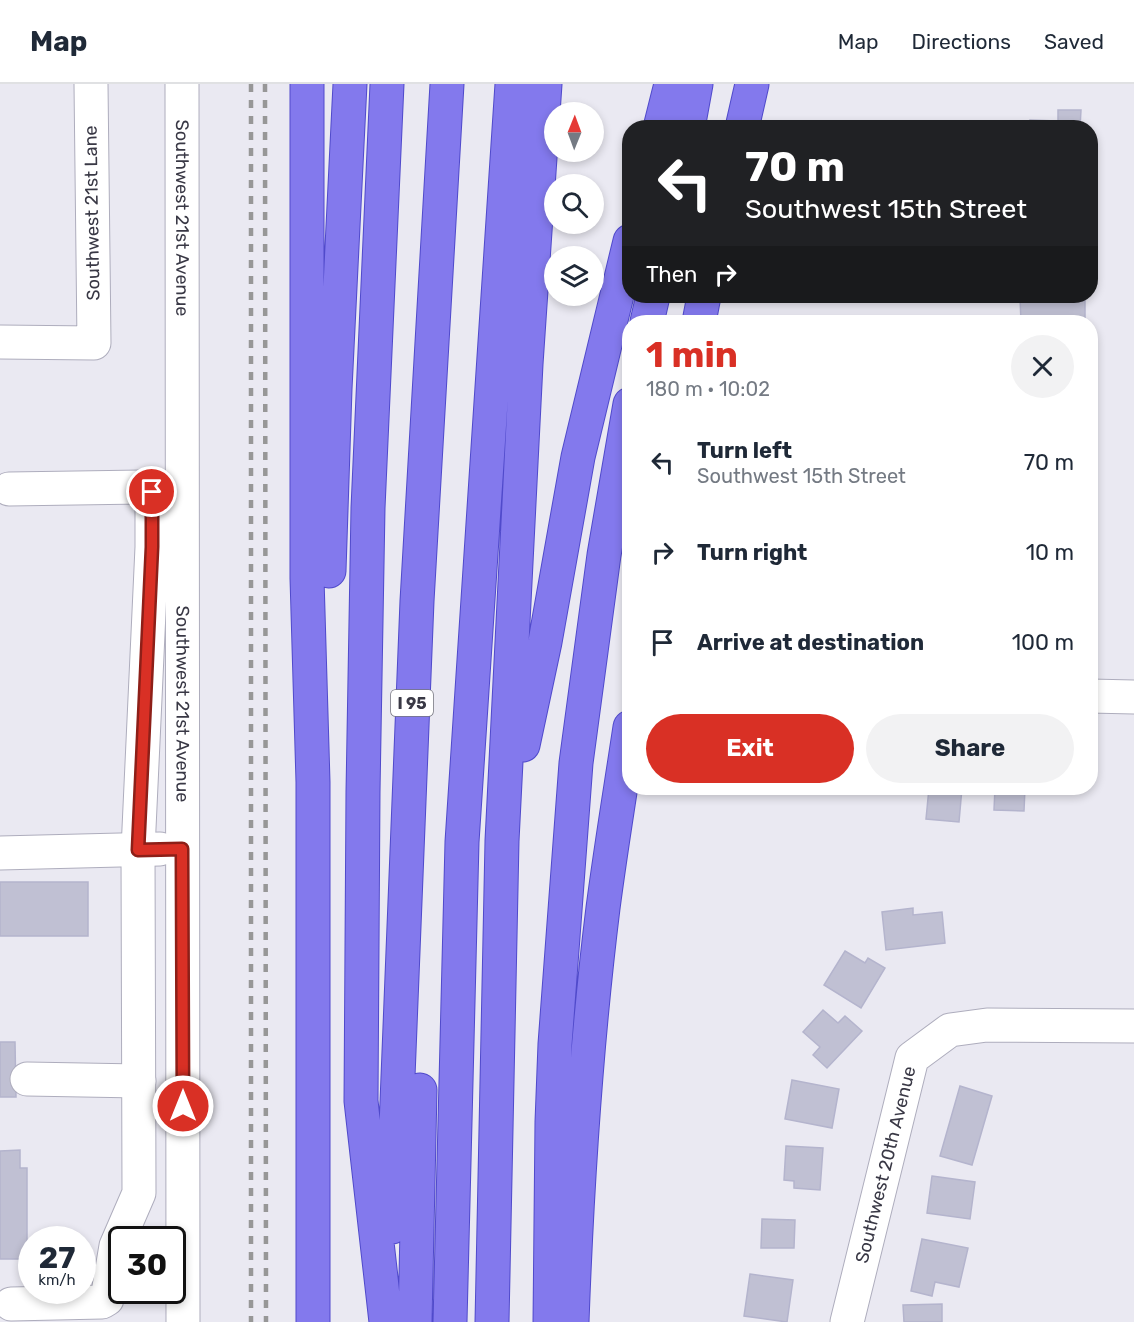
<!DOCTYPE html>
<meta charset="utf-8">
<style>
body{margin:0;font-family:Rubik,sans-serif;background:#f2f2f3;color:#1f2937;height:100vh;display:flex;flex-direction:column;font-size:22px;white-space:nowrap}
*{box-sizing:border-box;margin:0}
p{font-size:20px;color:#747a83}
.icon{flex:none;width:33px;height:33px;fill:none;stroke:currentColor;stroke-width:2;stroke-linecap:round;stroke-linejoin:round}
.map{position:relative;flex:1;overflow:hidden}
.side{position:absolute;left:622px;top:231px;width:476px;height:480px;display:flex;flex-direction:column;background:#fff;border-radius:24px;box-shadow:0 3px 9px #0003}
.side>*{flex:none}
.guide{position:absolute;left:622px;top:36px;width:476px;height:183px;border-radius:24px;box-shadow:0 3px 9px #0003;background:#202124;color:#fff;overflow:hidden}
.needle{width:39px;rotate:1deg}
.controls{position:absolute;left:544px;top:18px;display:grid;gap:12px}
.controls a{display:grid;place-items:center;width:60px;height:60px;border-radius:50%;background:#fff;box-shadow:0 3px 9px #0003;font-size:30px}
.speed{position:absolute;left:18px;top:1142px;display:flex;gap:12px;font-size:30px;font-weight:700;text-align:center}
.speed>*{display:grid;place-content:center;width:78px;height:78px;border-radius:50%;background:#fff;box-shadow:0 3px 9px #0003;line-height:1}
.speed small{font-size:15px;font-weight:400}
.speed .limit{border:3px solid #111;border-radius:9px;background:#fff;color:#111}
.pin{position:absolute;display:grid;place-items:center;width:51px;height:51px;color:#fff;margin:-26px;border:3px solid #fff;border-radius:50%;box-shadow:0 2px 6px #0007}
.me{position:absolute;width:66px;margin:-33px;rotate:0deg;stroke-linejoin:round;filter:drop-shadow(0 0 4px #0008)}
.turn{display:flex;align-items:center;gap:21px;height:126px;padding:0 24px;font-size:27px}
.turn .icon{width:78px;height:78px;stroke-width:2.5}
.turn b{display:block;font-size:42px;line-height:51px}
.then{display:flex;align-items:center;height:57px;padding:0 24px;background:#0003;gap:12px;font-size:22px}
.round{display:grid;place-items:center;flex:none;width:63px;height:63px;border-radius:32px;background:#f2f2f3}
.summary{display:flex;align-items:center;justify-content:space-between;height:102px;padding:0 24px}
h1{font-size:36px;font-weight:700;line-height:45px;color:#d93025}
.primary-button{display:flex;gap:12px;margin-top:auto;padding:12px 24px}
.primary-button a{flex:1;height:69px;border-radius:36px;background:#d93025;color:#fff;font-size:24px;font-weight:700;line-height:69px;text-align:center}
.primary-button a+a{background:#f2f2f3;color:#1f2937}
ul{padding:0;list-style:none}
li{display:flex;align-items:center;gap:18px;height:90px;padding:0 24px}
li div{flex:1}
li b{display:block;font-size:22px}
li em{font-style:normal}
header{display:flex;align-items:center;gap:36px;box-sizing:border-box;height:84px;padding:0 30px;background:#fff;border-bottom:2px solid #e0e1e3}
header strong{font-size:28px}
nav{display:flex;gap:33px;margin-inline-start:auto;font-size:21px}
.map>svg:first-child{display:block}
.building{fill:#c0c0d3;stroke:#b4b4cd;stroke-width:1.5}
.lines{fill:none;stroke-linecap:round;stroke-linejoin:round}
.minor-casing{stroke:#aeadbd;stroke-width:35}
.highway-casing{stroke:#504acb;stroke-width:35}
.minor{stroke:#fff;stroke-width:33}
.highway{stroke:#8379ed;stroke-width:33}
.rail{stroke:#979797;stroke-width:4.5;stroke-dasharray:8 8;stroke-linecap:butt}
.route-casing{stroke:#8d1f18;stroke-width:15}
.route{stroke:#d93025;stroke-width:10}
.labels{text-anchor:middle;stroke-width:6;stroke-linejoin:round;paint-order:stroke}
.shield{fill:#fff;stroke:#74747d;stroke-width:1.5}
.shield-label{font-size:16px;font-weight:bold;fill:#393845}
.street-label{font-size:18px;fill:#393845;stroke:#fff}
</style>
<header>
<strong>Map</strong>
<nav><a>Map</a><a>Directions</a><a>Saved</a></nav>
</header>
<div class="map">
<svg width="1134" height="1238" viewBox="0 0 1134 1238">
<rect width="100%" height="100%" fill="#eae9f2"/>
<!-- building -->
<path class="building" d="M1058,26H1081L1080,44H1030V36L1058,37Z
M1085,212V238H1021L1020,213Z
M929,704H962L959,738L926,735Z
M995,704H1025L1024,727L994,726Z
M0,798H88V852H0Z
M913,824V831L942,828L945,859L886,866L882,828Z
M845,867L865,879L868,874L885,884L861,924L824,901Z
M823,926L838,939L845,932L862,947L827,984L813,971L820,963L803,948Z
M0,958H15L16,1013H0Z
M792,996L839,1005L832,1044L785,1035Z
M960,1002L992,1012L972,1081L940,1072Z
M786,1062L823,1064L820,1106L794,1104V1097L784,1096Z
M20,1066V1084H27V1175H0V1067Z
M932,1092L975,1098L970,1135L927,1129Z
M762,1135L795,1136L794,1164H761Z
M922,1155L968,1164L959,1203L935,1198L932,1212L911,1207Z
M750,1190L793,1196L787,1238L744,1232Z
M942,1220V1238H904L903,1221Z"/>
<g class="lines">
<defs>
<g id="minor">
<path id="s1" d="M182,0L183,1238"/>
<path d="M0,258L94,259L91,0"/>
<path d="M9,405L142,403L152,408V463L138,766L139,1109L116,1162L107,1215L102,1218L11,1220"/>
<path d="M1090,612L1134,613"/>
<path d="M0,769L160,765"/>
<path d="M27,995L139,997"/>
<path id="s2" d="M847,1238L912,974L950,946L987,941L1134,942"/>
</g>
<path id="highway" d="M307,0V494L313,698V1238
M660,44L671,0
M688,44L696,0
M742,44L752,0
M647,238L653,212
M699,238L704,212
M329,487L335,305L350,0
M523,661L545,558L578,373L630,157
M392,1143L417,517L447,0
M386,1238L361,1017L363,708L368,424L387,0
M415,1238L420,1006
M450,1238L462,758L512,0
M492,1238L502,757L526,280L545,0
M550,1238L552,1038L555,960L576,679L604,471L630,320
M572,1238C577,1100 586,961 603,824C611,763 621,703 630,643"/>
</defs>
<!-- minor casing -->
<use href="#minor" class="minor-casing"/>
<!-- highway casing -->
<use href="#highway" class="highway-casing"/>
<!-- minor -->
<use href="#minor" class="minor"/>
<!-- highway -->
<use href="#highway" class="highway"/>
<!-- rail -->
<path class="rail" d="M251,0V1238
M265,0L266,1238"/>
</g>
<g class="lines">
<defs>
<path id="route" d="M152,408V463L138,766L182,765L183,1022"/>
</defs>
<!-- route casing -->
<use href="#route" class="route-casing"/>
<!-- route -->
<use href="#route" class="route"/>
</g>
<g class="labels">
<!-- shield labels -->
<rect class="shield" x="391" y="606" width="42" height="26" rx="4.5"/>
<g class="shield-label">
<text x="412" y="625">I 95</text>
</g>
<!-- street labels -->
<g class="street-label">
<text transform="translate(92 129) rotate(-91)" y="6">Southwest 21st Lane</text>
<text dy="6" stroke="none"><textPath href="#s1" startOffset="134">Southwest 21st Avenue</textPath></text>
<text dy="6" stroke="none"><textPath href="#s1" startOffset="620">Southwest 21st Avenue</textPath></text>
<text dy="6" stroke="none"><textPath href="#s2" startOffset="162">Southwest 20th Avenue</textPath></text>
</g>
</g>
</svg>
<div class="controls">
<a><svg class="needle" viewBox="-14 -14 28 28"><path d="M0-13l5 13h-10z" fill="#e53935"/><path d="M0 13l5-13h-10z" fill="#747a83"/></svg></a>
<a><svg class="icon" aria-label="search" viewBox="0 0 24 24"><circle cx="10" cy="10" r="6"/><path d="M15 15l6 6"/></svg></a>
<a><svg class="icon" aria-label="layers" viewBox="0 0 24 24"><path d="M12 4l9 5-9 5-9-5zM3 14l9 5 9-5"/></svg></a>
</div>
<div class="speed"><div>27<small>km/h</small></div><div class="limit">30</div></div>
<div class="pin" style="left:152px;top:408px;background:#d93025"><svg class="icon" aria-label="arrive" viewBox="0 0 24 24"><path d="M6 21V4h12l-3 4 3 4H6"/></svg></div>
<svg class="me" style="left:183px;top:1022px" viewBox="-20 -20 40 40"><circle r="17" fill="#d93025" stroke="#fff" stroke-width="3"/><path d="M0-11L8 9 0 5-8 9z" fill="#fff"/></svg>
<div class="guide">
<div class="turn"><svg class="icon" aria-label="left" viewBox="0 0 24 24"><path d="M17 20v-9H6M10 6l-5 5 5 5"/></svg><div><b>70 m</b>Southwest 15th Street</div></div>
<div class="then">Then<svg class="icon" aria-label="right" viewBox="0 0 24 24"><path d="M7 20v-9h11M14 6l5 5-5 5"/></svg></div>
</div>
<section class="side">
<div class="summary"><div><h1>1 min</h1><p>180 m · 10:02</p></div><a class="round"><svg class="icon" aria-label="close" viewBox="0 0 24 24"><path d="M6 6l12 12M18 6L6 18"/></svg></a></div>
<ul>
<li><svg class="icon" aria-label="left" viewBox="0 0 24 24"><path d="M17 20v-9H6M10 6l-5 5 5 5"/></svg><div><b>Turn left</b><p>Southwest 15th Street</p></div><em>70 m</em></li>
<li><svg class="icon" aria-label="right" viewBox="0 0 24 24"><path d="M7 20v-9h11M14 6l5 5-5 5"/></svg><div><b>Turn right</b></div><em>10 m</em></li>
<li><svg class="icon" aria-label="arrive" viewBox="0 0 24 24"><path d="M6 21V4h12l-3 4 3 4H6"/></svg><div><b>Arrive at destination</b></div><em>100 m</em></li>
</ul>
<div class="primary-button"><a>Exit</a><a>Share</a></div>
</section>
</div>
